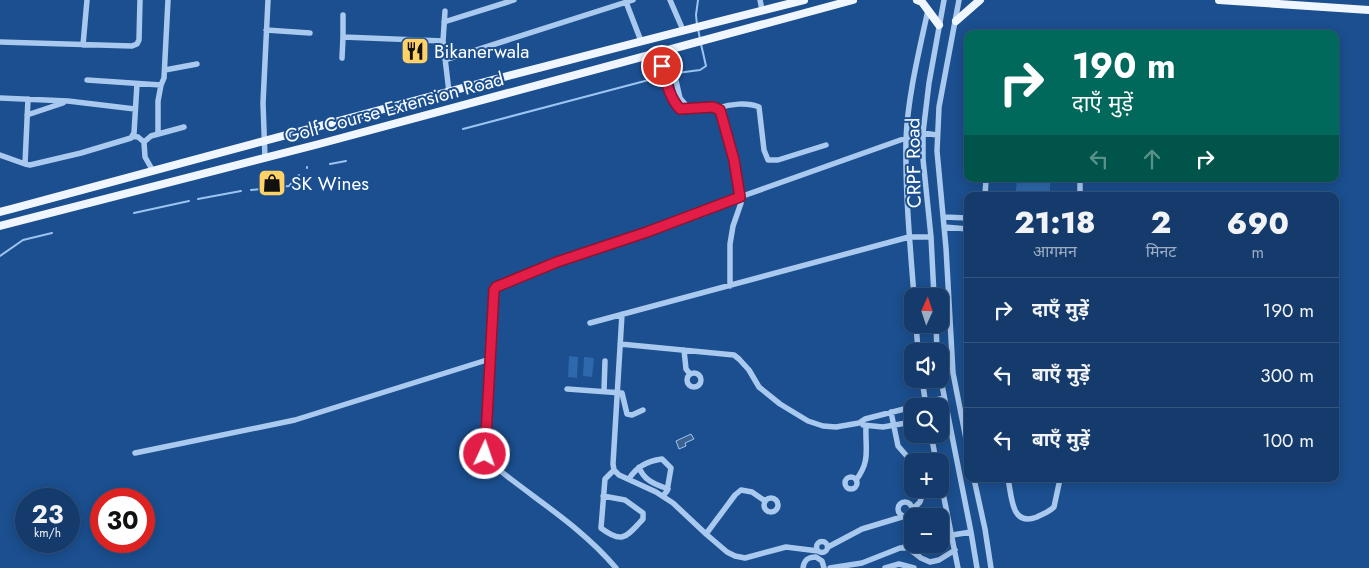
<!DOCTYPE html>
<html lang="hi">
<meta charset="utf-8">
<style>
body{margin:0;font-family:Jost,"Noto Sans Devanagari",sans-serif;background:#214673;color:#f1f3f6;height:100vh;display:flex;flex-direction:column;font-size:19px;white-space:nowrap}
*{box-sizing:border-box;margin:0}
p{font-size:16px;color:#9dadc1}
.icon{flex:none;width:28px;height:28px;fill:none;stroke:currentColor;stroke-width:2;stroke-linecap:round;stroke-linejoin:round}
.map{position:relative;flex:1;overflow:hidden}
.details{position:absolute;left:964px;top:192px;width:375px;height:290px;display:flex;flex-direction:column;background:#143b6b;border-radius:10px;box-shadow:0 2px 12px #0003,0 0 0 1px #33557e}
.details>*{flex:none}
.hud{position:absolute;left:964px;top:30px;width:375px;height:152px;border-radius:10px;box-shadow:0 2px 12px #0003,0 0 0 1px #33557e;background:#00695c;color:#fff;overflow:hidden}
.needle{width:32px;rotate:3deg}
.buttons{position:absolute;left:904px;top:288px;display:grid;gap:10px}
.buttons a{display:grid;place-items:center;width:45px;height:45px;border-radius:10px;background:#143b6b;box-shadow:0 2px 12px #0003,0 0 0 1px #33557e;font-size:25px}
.speed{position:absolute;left:15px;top:488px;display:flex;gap:10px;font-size:25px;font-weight:700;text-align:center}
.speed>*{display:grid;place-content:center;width:65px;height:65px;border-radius:50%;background:#143b6b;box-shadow:0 2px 12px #0003,0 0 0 1px #33557e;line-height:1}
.speed small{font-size:12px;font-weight:400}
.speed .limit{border:8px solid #d22;background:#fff;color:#111}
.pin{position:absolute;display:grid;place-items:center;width:42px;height:42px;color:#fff;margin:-21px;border:2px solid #fff;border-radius:50%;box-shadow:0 1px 5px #0007}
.me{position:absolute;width:55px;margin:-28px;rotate:3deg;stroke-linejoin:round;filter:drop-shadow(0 0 4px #0008)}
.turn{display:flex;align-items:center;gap:18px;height:105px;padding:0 25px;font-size:22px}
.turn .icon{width:65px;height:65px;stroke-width:2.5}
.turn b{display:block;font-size:35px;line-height:42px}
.lanes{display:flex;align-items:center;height:48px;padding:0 25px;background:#0003;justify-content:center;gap:25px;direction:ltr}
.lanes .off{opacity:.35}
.eta{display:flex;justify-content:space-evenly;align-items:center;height:85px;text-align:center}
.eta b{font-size:30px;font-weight:800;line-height:35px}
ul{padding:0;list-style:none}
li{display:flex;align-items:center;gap:15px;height:65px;padding:0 25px;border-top:1px solid #33557e}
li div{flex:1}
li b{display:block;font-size:19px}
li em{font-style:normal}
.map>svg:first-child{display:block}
.green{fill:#2e69ad}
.water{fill:#3c6290;stroke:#9cc4f0}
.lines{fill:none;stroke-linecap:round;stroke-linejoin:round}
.stream{stroke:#9cc4f0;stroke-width:2}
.minor{stroke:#a9c9ee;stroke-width:5.5}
.major{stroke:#f0f6ff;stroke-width:8}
.route-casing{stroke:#92132f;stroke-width:12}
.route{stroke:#e11d48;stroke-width:9}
.labels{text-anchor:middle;stroke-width:4;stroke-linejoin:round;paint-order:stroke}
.poi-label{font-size:19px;fill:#fff;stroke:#1b4f8f;text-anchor:start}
.street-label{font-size:19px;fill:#fff;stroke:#1b4f8f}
</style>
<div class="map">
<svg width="1369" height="568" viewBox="0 0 1369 568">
<rect width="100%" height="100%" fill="#1b4f8f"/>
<!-- green -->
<path class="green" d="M1020,179H1050V196H1015L1017,181Z
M569,356L578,357L577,378L568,377Z
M584,357L594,358L592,377L583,376Z"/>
<!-- water -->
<path class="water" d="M691,434L694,439L685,443L686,446L679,449L676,441Z"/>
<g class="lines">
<!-- stream -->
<path class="stream" d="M697,25L696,15L698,0
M698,29L700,39
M677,73L700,70L706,66L701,44
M463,129L660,77
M330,164L346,161
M307,168V167
M251,190L289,186L299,175
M198,199L241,191
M134,213L189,201
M0,256L23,240L52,233"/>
<!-- minor -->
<path class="minor" d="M670,0L683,30
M760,0L762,10
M959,0L939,107L937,151L946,248L953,373L968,449
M626,2L641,41
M445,11L443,41L449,92
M343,15V37L443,41
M444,22L514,0
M266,30L310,33
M0,42L132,46L137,44L139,40L140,0
M83,45L87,0
M669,50L680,98L685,104V109
M659,53C663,72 666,95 680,109L716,107L721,112L734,160L741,203L733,226L730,244V286
M342,58L343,37
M445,60L633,0
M165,70L197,64
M87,80L161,85L164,78L168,0
M0,98L68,101L135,109
M28,99L25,164L30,165L81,153L131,138L134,133L137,84
M718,108C730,104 747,102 759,107L764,150L768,160H778L826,145
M27,115L63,103
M158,134V101L161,85
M132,136L138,137L144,142L145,157L153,171
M144,142L151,136L184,127
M0,155L25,164
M265,158L263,103L268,0
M985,196L986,179
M1080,196V179
M943,217L968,218
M944,227L968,229
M914,296C910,244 905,191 906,139C908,95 919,52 928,10
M934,296L931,237L923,159V133L929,83L944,0
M622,314L613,464L614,470L619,475L656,492L673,503L706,534L727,552L735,556L745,558L786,547L818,551
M590,323L909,237H931
M916,324L918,351
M936,324L937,351
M620,344L734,355L739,359L749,370L759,387L780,404L808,421L823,426L836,427L859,423L865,419L912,407
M684,350L686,369L690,374
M687 380a7 7 0 1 1 14 0a7 7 0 1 1-14 0Z
M940,375L971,532L977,568
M922,379L926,406
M567,389L622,393L627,414L632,415L643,410
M604,391L605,361
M914,406L944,398
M891,412L898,446L912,462
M863,425L883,427L912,422
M931,434L936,461
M135,453L295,420L490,359
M639,467C644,481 655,484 668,489
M845 483a6 6 0 1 1 12 0a6 6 0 1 1-12 0Z
M940,478L958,568
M629,479C636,467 647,461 662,459L671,468L667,491L663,496
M974,479L985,529L991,568
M1008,479C1012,497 1011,527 1037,517C1043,514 1049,512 1054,507L1060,479
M856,480C871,461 865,448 866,426
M603,496L625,500L643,513V519C627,536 623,545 601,528L605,479L614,470
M764 505a7 7 0 1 1 14 0a7 7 0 1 1-14 0Z
M898 509a7 7 0 1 1 14 0a7 7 0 1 1-14 0Z
M912,510L920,502L924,489
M706,534L735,495L741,490L752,492L765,501
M940,537L971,532
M816.5 547a5.5 5.5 0 1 1 11 0a5.5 5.5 0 1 1-11 0Z
M828,547L862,529L905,516
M904,547L917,544
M616,568C580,525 531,497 488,461L485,454L493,290L501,284L557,262L647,232L740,197L906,138L923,133L937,135
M803,568C804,560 808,557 816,557L822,561L824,568
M830,568L862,563L900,548H908L921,558L930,562L939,560L955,550
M885,568L899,564L914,568"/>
<!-- major -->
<path class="major" d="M917,0L922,2L939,25
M1219,0L1369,10
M956,21L980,0
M0,212C268,140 535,67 804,0
M0,226L319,144L853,0"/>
</g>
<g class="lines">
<defs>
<path id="route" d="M485,454L494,290L496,287L557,262L647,232L740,197L734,160L720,110L713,107L680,109C669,97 666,81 662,66"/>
</defs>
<!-- route casing -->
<use href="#route" class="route-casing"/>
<!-- route -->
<use href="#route" class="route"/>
</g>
<!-- icons -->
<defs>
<symbol id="restaurant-square" viewBox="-11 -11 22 22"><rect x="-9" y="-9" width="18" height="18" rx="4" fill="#ffd166" stroke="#1b4f8f"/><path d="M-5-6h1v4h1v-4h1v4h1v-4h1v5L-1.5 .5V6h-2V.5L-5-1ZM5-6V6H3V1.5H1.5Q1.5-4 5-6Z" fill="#111"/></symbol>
<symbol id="shop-square" viewBox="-11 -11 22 22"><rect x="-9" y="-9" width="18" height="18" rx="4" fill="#ffd166" stroke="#1b4f8f"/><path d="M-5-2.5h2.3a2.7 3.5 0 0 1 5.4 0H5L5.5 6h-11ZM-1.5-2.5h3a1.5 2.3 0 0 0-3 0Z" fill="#111"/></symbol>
</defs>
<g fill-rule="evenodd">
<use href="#restaurant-square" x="399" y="35" width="32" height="32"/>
<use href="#shop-square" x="256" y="167" width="32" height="32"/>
</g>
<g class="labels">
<!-- poi labels -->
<g class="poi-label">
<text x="434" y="58">Bikanerwala</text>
<text x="291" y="190">SK Wines</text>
</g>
<!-- street labels -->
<g class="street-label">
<text transform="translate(394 107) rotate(-15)" y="7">Golf Course Extension Road</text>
<text transform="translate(913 163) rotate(-91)" y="7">CRPF Road</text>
</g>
</g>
</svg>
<div class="buttons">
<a><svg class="needle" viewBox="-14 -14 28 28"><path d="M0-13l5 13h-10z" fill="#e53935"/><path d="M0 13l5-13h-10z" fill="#9dadc1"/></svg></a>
<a><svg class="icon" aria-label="sound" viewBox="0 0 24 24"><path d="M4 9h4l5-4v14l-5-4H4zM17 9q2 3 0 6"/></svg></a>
<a><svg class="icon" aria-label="search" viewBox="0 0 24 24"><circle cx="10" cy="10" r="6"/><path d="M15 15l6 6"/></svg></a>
<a>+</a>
<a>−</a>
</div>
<div class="speed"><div>23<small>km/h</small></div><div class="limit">30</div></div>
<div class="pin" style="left:662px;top:66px;background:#d93025"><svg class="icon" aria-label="arrive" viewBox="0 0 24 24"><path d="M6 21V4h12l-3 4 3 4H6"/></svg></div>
<svg class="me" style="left:485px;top:454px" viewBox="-20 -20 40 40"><circle r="17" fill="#e11d48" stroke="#fff" stroke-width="3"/><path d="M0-11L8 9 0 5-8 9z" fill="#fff"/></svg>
<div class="hud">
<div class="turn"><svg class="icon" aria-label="right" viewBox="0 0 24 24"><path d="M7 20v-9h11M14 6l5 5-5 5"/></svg><div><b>190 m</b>दाएँ मुड़ें</div></div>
<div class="lanes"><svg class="icon off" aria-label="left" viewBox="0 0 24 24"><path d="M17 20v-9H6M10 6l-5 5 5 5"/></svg><svg class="icon off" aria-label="ahead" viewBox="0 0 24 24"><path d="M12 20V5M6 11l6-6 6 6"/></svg><svg class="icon" aria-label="right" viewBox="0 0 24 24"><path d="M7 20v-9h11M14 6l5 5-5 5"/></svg></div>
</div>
<section class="details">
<div class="eta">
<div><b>21:18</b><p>आगमन</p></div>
<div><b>2</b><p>मिनट</p></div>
<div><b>690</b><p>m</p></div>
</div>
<ul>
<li><svg class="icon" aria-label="right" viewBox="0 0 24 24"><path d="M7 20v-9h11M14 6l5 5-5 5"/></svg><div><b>दाएँ मुड़ें</b></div><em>190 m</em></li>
<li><svg class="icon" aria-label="left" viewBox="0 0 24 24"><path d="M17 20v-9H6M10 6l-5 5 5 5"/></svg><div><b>बाएँ मुड़ें</b></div><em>300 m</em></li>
<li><svg class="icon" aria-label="left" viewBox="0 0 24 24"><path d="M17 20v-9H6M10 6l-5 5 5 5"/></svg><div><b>बाएँ मुड़ें</b></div><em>100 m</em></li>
</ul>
</section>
</div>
